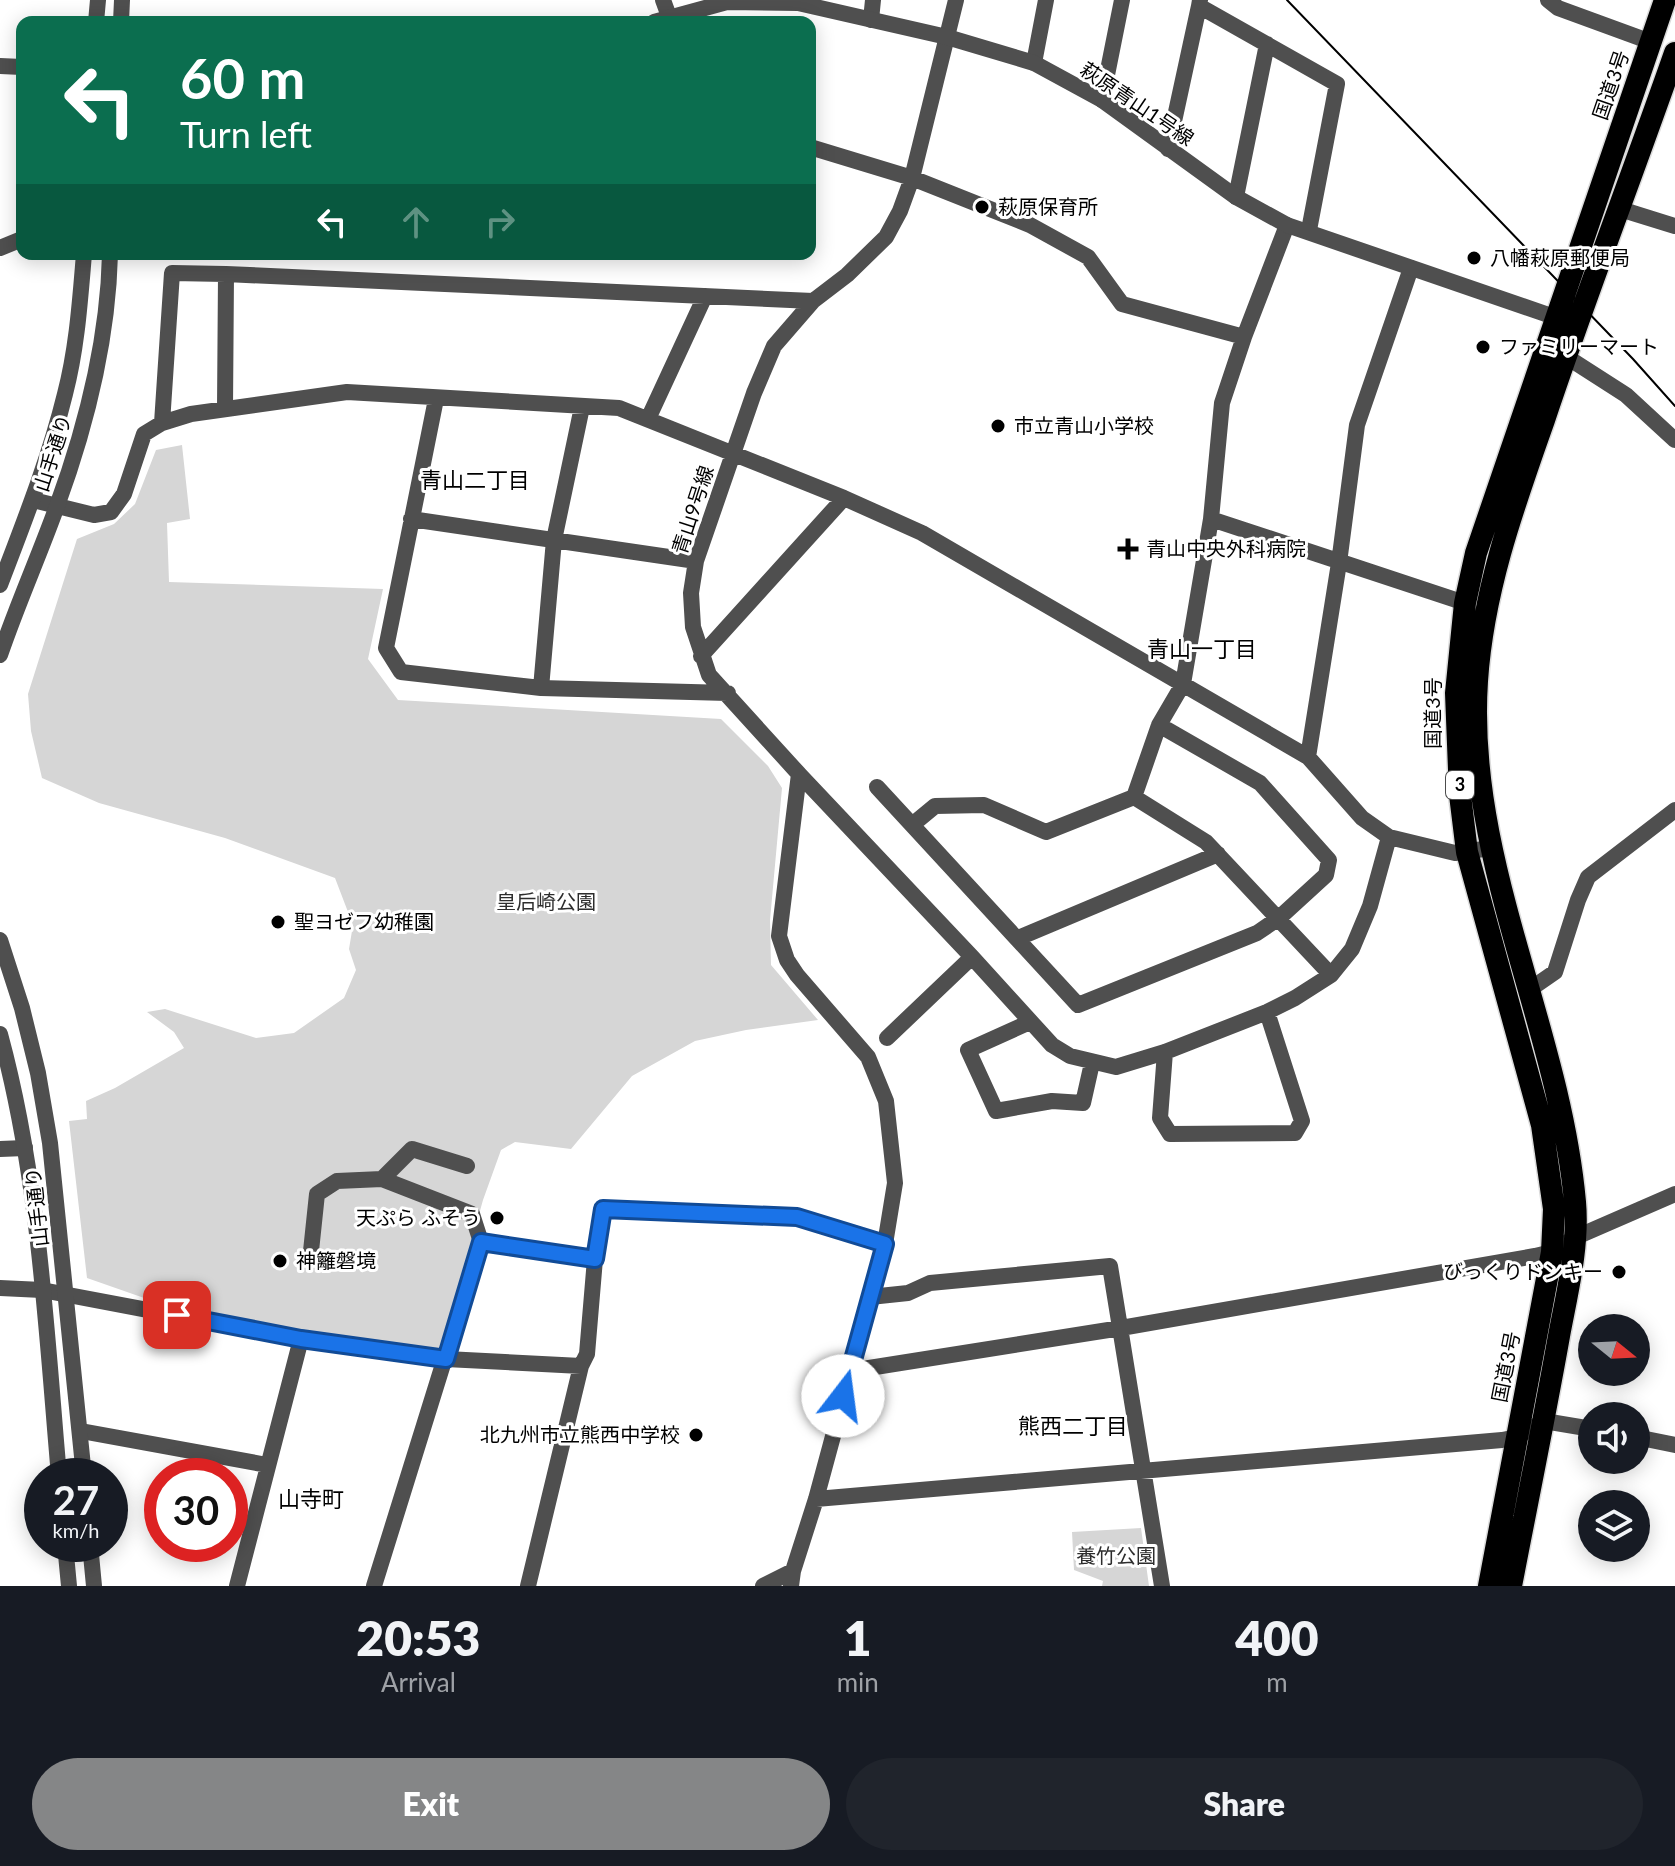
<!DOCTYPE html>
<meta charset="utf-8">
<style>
body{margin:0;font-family:Lato,"Noto Sans JP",sans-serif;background:#20242c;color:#f1f3f6;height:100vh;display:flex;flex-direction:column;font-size:30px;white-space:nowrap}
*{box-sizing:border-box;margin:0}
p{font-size:26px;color:#9ea1a6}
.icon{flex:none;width:44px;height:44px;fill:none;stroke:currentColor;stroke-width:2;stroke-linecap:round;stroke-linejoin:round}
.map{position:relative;height:1586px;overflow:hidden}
.sheet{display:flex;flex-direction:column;background:#171b24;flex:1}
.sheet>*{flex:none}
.guide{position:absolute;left:16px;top:16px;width:800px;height:244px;border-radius:16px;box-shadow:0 4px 20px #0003;background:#0b6e4f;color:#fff;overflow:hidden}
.needle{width:52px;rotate:108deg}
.controls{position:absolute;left:1578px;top:1314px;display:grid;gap:16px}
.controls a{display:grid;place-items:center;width:72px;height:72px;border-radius:50%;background:#171b24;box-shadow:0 4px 20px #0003;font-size:40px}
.speed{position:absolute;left:24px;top:1458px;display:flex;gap:16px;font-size:40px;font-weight:700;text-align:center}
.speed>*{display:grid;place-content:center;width:104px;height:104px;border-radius:50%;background:#171b24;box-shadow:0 4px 20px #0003;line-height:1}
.speed small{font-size:20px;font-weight:400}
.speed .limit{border:12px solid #d22;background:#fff;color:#111}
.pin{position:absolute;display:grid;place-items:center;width:68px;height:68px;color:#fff;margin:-34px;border-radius:16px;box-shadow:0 4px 12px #0006}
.me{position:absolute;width:88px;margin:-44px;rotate:15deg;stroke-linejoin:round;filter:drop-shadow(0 0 6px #0008)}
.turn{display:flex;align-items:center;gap:28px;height:168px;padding:0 32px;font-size:36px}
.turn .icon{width:104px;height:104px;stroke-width:2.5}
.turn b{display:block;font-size:56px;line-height:68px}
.lanes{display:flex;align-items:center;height:76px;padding:0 32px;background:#0003;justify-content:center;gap:40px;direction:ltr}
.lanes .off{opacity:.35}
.eta{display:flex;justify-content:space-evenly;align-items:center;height:136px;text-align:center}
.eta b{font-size:48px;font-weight:800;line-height:56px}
.primary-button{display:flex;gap:16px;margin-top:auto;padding:16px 32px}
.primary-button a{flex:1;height:92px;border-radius:48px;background:#858687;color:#fff;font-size:32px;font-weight:800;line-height:92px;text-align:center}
.primary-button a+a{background:#20242c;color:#f1f3f6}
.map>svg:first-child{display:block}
.green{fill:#d6d6d6}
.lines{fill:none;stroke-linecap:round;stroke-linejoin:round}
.trunk-casing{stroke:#dbdbdb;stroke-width:25}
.minor{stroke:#4f4f4f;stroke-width:16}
.tertiary{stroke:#4f4f4f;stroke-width:16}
.trunk{stroke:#000;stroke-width:22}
.tram{stroke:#000;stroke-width:2}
.route-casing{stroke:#114b97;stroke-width:20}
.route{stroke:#1a73e8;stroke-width:14}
.poi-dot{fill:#000;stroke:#fff;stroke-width:3}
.labels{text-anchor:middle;stroke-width:6;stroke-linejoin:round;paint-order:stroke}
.shield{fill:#fff;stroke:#4c4c4c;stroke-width:2}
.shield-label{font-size:18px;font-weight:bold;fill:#000}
.street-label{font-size:20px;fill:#000;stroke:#fff}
.poi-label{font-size:20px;fill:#000;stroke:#fff;text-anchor:start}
.park-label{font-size:20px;fill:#2d2d2d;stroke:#fff}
.neighbourhood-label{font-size:22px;fill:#000;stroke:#fff}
</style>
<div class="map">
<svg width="1675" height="1586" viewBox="0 0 1675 1586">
<rect width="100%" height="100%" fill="#fff"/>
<!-- green -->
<path class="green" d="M182,445L190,519L167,523L169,582L383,589L368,659L398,700L721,719L768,766L782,788L770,920L771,965L818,1020L746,1030L695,1041L632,1076L571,1149L515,1142L501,1150L483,1200L441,1350L305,1331L147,1299L87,1278L69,1121L87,1119L86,1101L115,1088L184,1048L174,1032L147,1012L165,1009L256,1038L294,1033L344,998L356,970L349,949L353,925L335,878L225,838L99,803L42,778L31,731L28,694L77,539L114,524L135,504L156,450Z
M1141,1528L1149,1586H1102L1103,1581L1074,1570L1072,1532Z"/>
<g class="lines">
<defs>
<path id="trunk" d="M1489,1586L1552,1252L1554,1209L1542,1125L1467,852L1460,795L1456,693L1465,603L1476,553L1665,0
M1511,1586C1527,1503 1544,1420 1559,1336C1567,1293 1579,1246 1575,1202C1559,1025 1465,861 1477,681C1483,590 1514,505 1544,420C1585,297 1632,176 1675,53"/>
</defs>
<!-- trunk casing -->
<use href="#trunk" class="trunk-casing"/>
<!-- minor -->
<path class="minor" d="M663,0L671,22
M1200,0L1199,6L1337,84L1309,230
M1548,0L1558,8L1651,42
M871,20L873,0
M1034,63L1046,0
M0,66L22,67
M1102,100L1122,0
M810,147L912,178L1030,225L1088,257L1122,304L1244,337
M1168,149L1199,6
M1236,197L1267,44
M1620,209L1675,226
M1287,225L1244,337L1222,403L1211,519L1183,684L1159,725L1134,797L1206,842L1331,975
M1559,352L1626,395L1675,440
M436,399L386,648L401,672L541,688L728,693
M225,408L226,274L813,301
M648,419L705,296
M162,423L172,273L226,274
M33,500L94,515L111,512L124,494L144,434L162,423L191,414L347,392L619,408L844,498L922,533L1308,757L1362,818L1389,837L1455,853L1491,848
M411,519L696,561
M1211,519L1465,603
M701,656L844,498
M541,688L554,540L582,407
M1308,757L1339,563L1357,425L1411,268
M799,774L972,957L1052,1045L1070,1056L1116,1067L1165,1052L1267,1012L1295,998L1331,975L1352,949L1370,906L1389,837
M877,787L1078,1005L1257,933L1279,918L1326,875L1329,860L1260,783L1159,725
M912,825L935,806L984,805L1046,832L1134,797
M1018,938L1218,854
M1529,990L1555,972L1578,900L1588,877L1675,810
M1030,1022L968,1050L996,1111L1052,1101L1083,1103L1092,1063
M887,1038L972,957
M1165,1052L1160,1118L1170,1134L1295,1133L1302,1121L1267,1012
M0,1149L25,1148
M382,1179L412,1149L467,1166
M311,1251L317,1194L337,1181L382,1179L472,1214L481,1242
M0,1288L42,1290L301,1339L446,1359L581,1366
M870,1297L908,1293L930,1283L1110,1266L1162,1586
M850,1371L1121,1328L1535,1256L1552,1252L1574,1238L1675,1194
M81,1431L267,1465
M1636,1437L1675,1445
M816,1499L1502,1440L1517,1437L1544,1421L1592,1429
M237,1586L301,1339
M374,1586L481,1242L595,1259
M528,1586L581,1366L587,1354L595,1259L603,1209L797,1217L885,1244
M763,1586L793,1571
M791,1586L793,1571L816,1499L885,1244L895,1183L886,1101L868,1057L797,975L787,960L779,936L799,774L709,675L693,627L691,593L696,561L754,393L774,346L813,301L847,275L886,237L900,211L912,178L956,0"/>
<!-- tertiary -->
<path class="tertiary" d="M96,22L98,0
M121,22L122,0
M654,22L727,2L798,3L947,37L1034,63L1102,100L1236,197L1287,225L1566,321
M0,248L22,239
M0,585C24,522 49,459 65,394C77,348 80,301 84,254
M0,655C17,605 39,556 57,506C87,424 108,341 110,254
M0,940L22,1008L38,1073L50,1143L84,1476
M0,1034C39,1177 46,1328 59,1476
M65,1544L69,1586
M90,1544L94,1586"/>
<!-- trunk -->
<use href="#trunk" class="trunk"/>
<!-- tram -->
<path class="tram" d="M1287,0L1633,359L1675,406"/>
</g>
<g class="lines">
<defs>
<path id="route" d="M177,1315L301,1339L446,1359L481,1242L595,1259L603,1209L797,1217L885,1244L843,1396"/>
</defs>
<!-- route casing -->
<use href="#route" class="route-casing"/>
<!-- route -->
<use href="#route" class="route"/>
</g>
<!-- markers -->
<g class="poi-dot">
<circle cx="982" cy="207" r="8"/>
<circle cx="1474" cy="258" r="8"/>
<circle cx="1483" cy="347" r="8"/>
<circle cx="998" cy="426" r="8"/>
<path d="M1124 537h8v8h8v8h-8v8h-8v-8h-8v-8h8z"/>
<circle cx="278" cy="922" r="8"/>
<circle cx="497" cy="1218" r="8"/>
<circle cx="280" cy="1261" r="8"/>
<circle cx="1619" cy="1272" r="8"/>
<circle cx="696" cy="1435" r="8"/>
</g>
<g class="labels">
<!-- shield labels -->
<rect class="shield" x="1446" y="771" width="28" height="28" rx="6"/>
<g class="shield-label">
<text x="1460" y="791">3</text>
</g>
<!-- street labels -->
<g class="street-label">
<text transform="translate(1611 85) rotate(-71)" y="7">国道3号</text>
<text transform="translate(1137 104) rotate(34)" y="7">萩原青山1号線</text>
<text transform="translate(53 453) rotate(-72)" y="7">山手通り</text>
<text transform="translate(693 510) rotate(-72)" y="7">青山9号線</text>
<text transform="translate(1433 713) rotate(-90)" y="7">国道3号</text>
<text transform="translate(37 1207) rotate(-96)" y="7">山手通り</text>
<text transform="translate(1506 1367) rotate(-79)" y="7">国道3号</text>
</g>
<!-- poi labels -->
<g class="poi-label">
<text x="998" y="214">萩原保育所</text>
<text x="1490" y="265">八幡萩原郵便局</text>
<text x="1499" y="354">ファミリーマート</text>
<text x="1014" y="433">市立青山小学校</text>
<text x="1146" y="556">青山中央外科病院</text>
<text x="294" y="929">聖ヨゼフ幼稚園</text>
<text x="481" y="1225" text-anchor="end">天ぷら ふそう</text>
<text x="296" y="1268">神籬磐境</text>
<text x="1603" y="1279" text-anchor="end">びっくりドンキー</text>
<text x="680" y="1442" text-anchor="end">北九州市立熊西中学校</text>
</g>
<!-- park labels -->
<g class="park-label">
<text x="546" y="909">皇后崎公園</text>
<text x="1116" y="1563">養竹公園</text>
</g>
<!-- neighbourhood labels -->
<g class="neighbourhood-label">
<text x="475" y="488">青山二丁目</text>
<text x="1202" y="657">青山一丁目</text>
<text x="1073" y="1434">熊西二丁目</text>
<text x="311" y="1507">山寺町</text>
</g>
</g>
</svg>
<div class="controls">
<a><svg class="needle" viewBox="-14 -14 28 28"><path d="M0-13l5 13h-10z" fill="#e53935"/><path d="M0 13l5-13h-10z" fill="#9ea1a6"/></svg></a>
<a><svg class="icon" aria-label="sound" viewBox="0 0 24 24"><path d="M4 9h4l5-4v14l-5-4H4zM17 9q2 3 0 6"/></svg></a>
<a><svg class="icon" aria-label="layers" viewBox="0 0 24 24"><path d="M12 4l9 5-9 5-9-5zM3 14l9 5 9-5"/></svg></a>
</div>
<div class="speed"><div>27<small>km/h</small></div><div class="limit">30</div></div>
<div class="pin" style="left:177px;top:1315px;background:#d93025"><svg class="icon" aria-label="arrive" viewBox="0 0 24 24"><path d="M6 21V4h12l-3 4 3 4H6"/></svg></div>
<svg class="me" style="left:843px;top:1396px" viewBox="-20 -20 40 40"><circle r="19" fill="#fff"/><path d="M0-13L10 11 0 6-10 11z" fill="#1a73e8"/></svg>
<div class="guide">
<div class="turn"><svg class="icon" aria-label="left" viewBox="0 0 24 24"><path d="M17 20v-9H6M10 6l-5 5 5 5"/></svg><div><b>60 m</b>Turn left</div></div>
<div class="lanes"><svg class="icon" aria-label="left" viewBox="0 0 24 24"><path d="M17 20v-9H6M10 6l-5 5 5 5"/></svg><svg class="icon off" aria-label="ahead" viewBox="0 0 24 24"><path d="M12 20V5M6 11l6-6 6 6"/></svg><svg class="icon off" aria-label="right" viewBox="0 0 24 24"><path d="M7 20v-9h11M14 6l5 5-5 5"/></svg></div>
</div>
</div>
<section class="sheet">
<div class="eta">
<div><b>20:53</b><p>Arrival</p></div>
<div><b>1</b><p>min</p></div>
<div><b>400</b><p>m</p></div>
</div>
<div class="primary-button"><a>Exit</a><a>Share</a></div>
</section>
